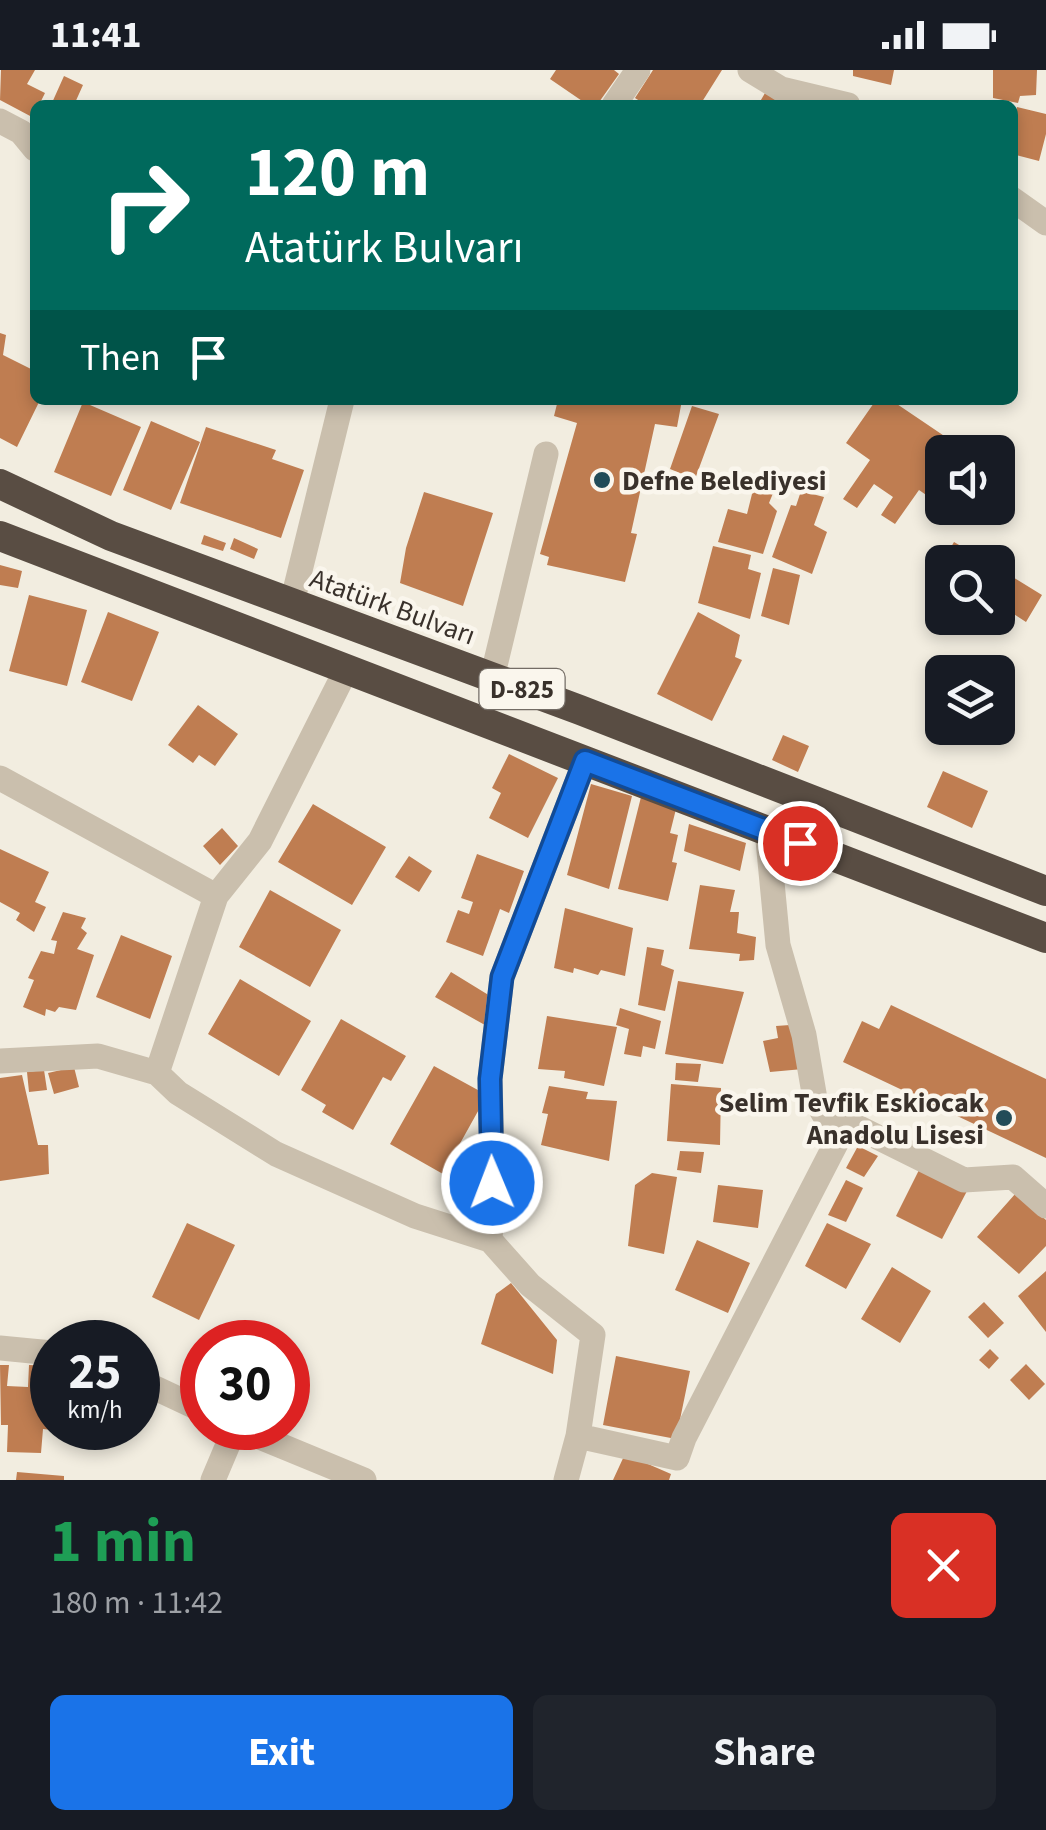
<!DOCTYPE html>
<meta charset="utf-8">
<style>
body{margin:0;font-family:"Source Sans 3",sans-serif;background:#20242c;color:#f1f3f6;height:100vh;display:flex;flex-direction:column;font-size:38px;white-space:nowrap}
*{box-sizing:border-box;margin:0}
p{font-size:32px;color:#9ea1a6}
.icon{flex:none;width:55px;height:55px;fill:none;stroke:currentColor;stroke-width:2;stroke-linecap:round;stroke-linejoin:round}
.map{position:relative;height:1410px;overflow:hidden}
.sheet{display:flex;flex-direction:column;background:#171b24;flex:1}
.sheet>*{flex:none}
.guide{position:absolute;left:30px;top:30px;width:988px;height:305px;border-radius:15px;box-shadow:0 5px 15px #0003;background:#00695c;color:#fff;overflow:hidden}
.fabs{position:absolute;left:925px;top:365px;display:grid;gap:20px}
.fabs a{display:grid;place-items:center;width:90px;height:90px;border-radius:15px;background:#171b24;box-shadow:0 5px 15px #0003;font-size:50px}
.speed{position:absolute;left:30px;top:1250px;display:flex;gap:20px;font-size:50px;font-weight:700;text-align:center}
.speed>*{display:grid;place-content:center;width:130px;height:130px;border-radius:50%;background:#171b24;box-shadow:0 5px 15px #0003;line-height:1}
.speed small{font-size:25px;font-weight:400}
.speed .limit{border:15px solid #d22;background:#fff;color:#111}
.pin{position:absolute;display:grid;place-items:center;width:85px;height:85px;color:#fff;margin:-42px;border:5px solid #fff;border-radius:50%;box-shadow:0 2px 10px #0007}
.me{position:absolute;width:110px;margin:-55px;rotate:359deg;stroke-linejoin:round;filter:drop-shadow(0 0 8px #0008)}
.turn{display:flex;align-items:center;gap:35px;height:210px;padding:0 50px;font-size:45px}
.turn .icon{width:130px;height:130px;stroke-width:2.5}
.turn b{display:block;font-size:70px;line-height:85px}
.then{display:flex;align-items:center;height:95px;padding:0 50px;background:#0003;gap:20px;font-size:38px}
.round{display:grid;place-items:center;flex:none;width:105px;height:105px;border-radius:15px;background:#20242c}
.head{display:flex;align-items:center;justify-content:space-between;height:170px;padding:0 50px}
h1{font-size:60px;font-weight:700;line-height:75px;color:#1e9e55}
.cta{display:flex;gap:20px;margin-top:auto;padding:20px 50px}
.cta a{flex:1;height:115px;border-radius:15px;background:#1a73e8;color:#fff;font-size:40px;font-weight:700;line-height:115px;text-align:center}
.cta a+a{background:#20242c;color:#f1f3f6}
.status{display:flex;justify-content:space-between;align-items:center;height:70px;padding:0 50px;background:#171b24;direction:ltr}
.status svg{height:28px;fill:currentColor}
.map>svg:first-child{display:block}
.building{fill:#bf7d51}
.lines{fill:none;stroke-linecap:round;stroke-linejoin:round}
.street{stroke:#cabfad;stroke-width:25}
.highway{stroke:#594d43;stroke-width:30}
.route-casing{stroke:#114b97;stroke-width:25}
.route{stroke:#1a73e8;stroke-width:18}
.poi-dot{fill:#224c58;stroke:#faf6ed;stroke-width:4}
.labels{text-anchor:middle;stroke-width:9;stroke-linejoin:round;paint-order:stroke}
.shield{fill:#faf6ed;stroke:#736c65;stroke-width:2.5}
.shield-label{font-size:25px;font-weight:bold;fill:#39312b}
.poi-label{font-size:28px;font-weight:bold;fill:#39312b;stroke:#faf6ed;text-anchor:start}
.street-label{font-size:28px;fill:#39312b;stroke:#faf6ed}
</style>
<div class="status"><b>11:41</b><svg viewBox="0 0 49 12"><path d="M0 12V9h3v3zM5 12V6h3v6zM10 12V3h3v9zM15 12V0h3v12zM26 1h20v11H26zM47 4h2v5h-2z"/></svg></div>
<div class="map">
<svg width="1046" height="1410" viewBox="0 0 1046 1410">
<rect width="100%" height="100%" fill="#f2ede0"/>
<!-- building -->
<path class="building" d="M1,0H35L27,14L45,23L39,35H35L32,47L0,30Z
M556,0H614L619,4L597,35H588L550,9Z
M653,0H722L700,35H646L635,28Z
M853,0H894L891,15L853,6Z
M993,0H1037L1036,25L1020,26L1018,33L993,28Z
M64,6L83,15L74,35H51Z
M765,23L785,35H758Z
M1017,37L1046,44V64L1039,91L1012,84V56Z
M0,263L6,265L3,285L35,301V330H40L17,377L0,368Z
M558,330H682L677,357L655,354L631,463L637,464L625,512L547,495L549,487L540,484L577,353L554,346Z
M876,330H891L968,382H942V436L919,420L895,454L881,445L893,427L874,414L857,438L843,429L870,390L846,373Z
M83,332L141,357L111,426L54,402Z
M692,336L719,344L695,409L670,399Z
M151,351L200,372L171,440L123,420Z
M206,357L276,380L272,389L304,400L281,468L180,433Z
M755,412L776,416L769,433L777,441L763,484L718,472L728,439L747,444Z
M801,421L824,427L814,455L827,462L812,504L772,487L791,435L796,436Z
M424,422L493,443L463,536L400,513L406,478Z
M204,465L226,473L223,481L201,474Z
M234,468L258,479L254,489L230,479Z
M954,472L988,492H942V501L938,499Z
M713,476L751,485L748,499L761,503L750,549L698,533Z
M0,495L22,501L18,518L0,515Z
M773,498L800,505L789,555L761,546Z
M998,498L1042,525L1026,552L998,534Z
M29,525L87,540L67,616L9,601Z
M108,542L159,562L132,631L81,612Z
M698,542L740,565L735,587L742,590L712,651L657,624Z
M198,635L238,664L215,696L199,685L193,693L168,675Z
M783,665L809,676L798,702L772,690Z
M509,684L558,708L528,768L489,748L501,723L492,718Z
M943,701L988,721L972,758L927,737Z
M591,714L632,726L609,819L567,805Z
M642,723L678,731L670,763L678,765L672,792L677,793L668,831L618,819Z
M313,734L386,777L352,835L278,792Z
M689,754L746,773L740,801L684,781Z
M222,758L238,776L220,795L203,776Z
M0,779L49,802L35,832L46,837L34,862L16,850L20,843L0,832Z
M477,784L524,801L509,843L500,839L483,886L446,872L458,840L469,844L473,832L461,828Z
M409,786L432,801L419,822L395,807Z
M700,815L735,820L730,842H739L737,863L756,867L754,890L739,891L740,884L689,879Z
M270,820L341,860L310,917L239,877Z
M565,838L633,858L625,906L601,900L598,905L574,898L573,903L554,898Z
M63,842L86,848L81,858L87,863L77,879L94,885L76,940L59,937L55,942L46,939L45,946L23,937L34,910L28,908L41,881L54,884L57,871L51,870Z
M121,865L172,886L150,949L96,927Z
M647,877L664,880L661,895L674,900L665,941L638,935Z
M451,902L495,929L492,959L435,927Z
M240,909L311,951L279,1006L208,964Z
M678,911L744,922L723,994L665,984Z
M891,935L1046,1009V1088L843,992L862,951L879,959Z
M620,938L661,951L655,979L643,976L641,987L624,984L629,959L616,955Z
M547,946L617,957L604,1016L564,1008L565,1001L538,999Z
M341,949L406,986L391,1011L383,1007L353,1060L322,1042L326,1035L301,1020Z
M790,955L803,999L770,1002L763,971L778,968L776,956Z
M676,993L701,994L698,1012L675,1010Z
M434,996L487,1025L443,1104L390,1074Z
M74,997L79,1017L54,1024L48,1003Z
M44,1000L47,1020L29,1022L27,1002Z
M22,1005L38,1075H48L49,1104L0,1111V1008Z
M671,1014L721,1018L720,1075L667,1071Z
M549,1016L588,1022L586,1029L617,1031L609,1091L541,1075L548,1044L542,1043Z
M858,1076L878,1086L864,1107L846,1098Z
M680,1081L704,1082L701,1103L677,1100Z
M920,1098L967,1121L942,1169L896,1146Z
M652,1103L677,1107L664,1184L628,1176L635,1115Z
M846,1110L863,1118L846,1152L828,1145Z
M718,1115L763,1120L758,1158L713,1152Z
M1016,1123L1046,1150V1176L1019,1204L977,1167Z
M187,1153L235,1175L199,1250L152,1227Z
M827,1153L871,1174L846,1219L805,1196Z
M697,1170L750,1193L728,1243L675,1220Z
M892,1197L931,1221L900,1273L861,1249Z
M1046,1201V1262L1018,1226Z
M511,1213L557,1270L553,1304L481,1274L496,1224Z
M984,1232L1004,1253L988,1268L968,1247Z
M990,1279L999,1288L989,1299L979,1290Z
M616,1286L690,1301L676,1369L603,1355Z
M1026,1294L1045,1314L1029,1330L1010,1310Z
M0,1295H9L7,1316L28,1317L29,1295L52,1296V1360L43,1359L41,1383L7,1382L8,1355H1Z
M625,1384L671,1404L669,1410H613Z
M17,1402L64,1406V1410H16Z"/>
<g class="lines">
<!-- street -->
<path class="street" d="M750,0L781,19L848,35
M614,35L638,0
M0,51L21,62L35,79
M1012,129L1046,153
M292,533L342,330
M492,608L546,384
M0,708L216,826
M767,760L778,875L804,965L815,1029L826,1048L847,1052L964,1110L1013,1107L1046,1136
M0,991L98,986L157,1003L178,1023L276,1084L415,1146L490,1170
M157,1003L216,826L260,771L346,600
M0,1278L52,1283
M138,1310L202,1340
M238,1358L364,1410
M578,1366L677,1388L684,1368L847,1052
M213,1410L235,1358
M566,1410L578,1366L593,1265L530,1215L490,1170L493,1113L490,1009L502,907L585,691"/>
<!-- highway -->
<path class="highway" d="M0,414L111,466L580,640L1046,821
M0,466L1046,868"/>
</g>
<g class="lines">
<defs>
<path id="route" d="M492,1113L490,1009L502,907L585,691L800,773"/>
</defs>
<!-- route casing -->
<use href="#route" class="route-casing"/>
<!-- route -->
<use href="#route" class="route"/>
</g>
<!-- markers -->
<g class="poi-dot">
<circle cx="602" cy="410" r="10"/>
<circle cx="1004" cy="1048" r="10"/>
</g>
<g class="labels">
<!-- shield labels -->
<rect class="shield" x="479.5" y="599" width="85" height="40" rx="8"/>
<g class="shield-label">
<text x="522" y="628">D-825</text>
</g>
<!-- poi labels -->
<g class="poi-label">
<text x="622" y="420">Defne Belediyesi</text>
<text x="984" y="1042" text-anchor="end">Selim Tevfik Eskiocak<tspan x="984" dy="32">Anadolu Lisesi</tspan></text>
</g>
<!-- street labels -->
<g class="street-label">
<text transform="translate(393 536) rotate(20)" y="10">Atatürk Bulvarı</text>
</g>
</g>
</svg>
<div class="fabs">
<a><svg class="icon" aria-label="sound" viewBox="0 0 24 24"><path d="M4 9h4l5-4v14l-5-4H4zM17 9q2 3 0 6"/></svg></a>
<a><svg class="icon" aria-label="search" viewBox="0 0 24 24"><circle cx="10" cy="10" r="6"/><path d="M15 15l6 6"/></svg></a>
<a><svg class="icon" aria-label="layers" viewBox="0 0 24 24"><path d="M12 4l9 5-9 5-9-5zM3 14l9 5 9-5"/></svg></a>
</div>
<div class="speed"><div>25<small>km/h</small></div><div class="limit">30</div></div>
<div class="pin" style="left:800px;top:773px;background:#d93025"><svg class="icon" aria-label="arrive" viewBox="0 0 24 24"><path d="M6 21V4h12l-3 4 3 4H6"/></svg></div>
<svg class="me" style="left:492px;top:1113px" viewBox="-20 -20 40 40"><circle r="17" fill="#1a73e8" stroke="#fff" stroke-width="3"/><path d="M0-11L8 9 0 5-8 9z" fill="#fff"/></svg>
<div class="guide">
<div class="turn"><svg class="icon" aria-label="right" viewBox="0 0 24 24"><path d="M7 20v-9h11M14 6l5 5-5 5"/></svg><div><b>120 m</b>Atatürk Bulvarı</div></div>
<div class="then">Then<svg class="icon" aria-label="arrive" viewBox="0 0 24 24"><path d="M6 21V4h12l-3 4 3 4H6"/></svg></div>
</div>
</div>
<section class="sheet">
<div class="head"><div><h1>1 min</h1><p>180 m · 11:42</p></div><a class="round" style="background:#d93025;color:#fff"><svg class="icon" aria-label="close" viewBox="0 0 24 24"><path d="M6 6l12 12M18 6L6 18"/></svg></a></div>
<div class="cta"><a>Exit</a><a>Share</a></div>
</section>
